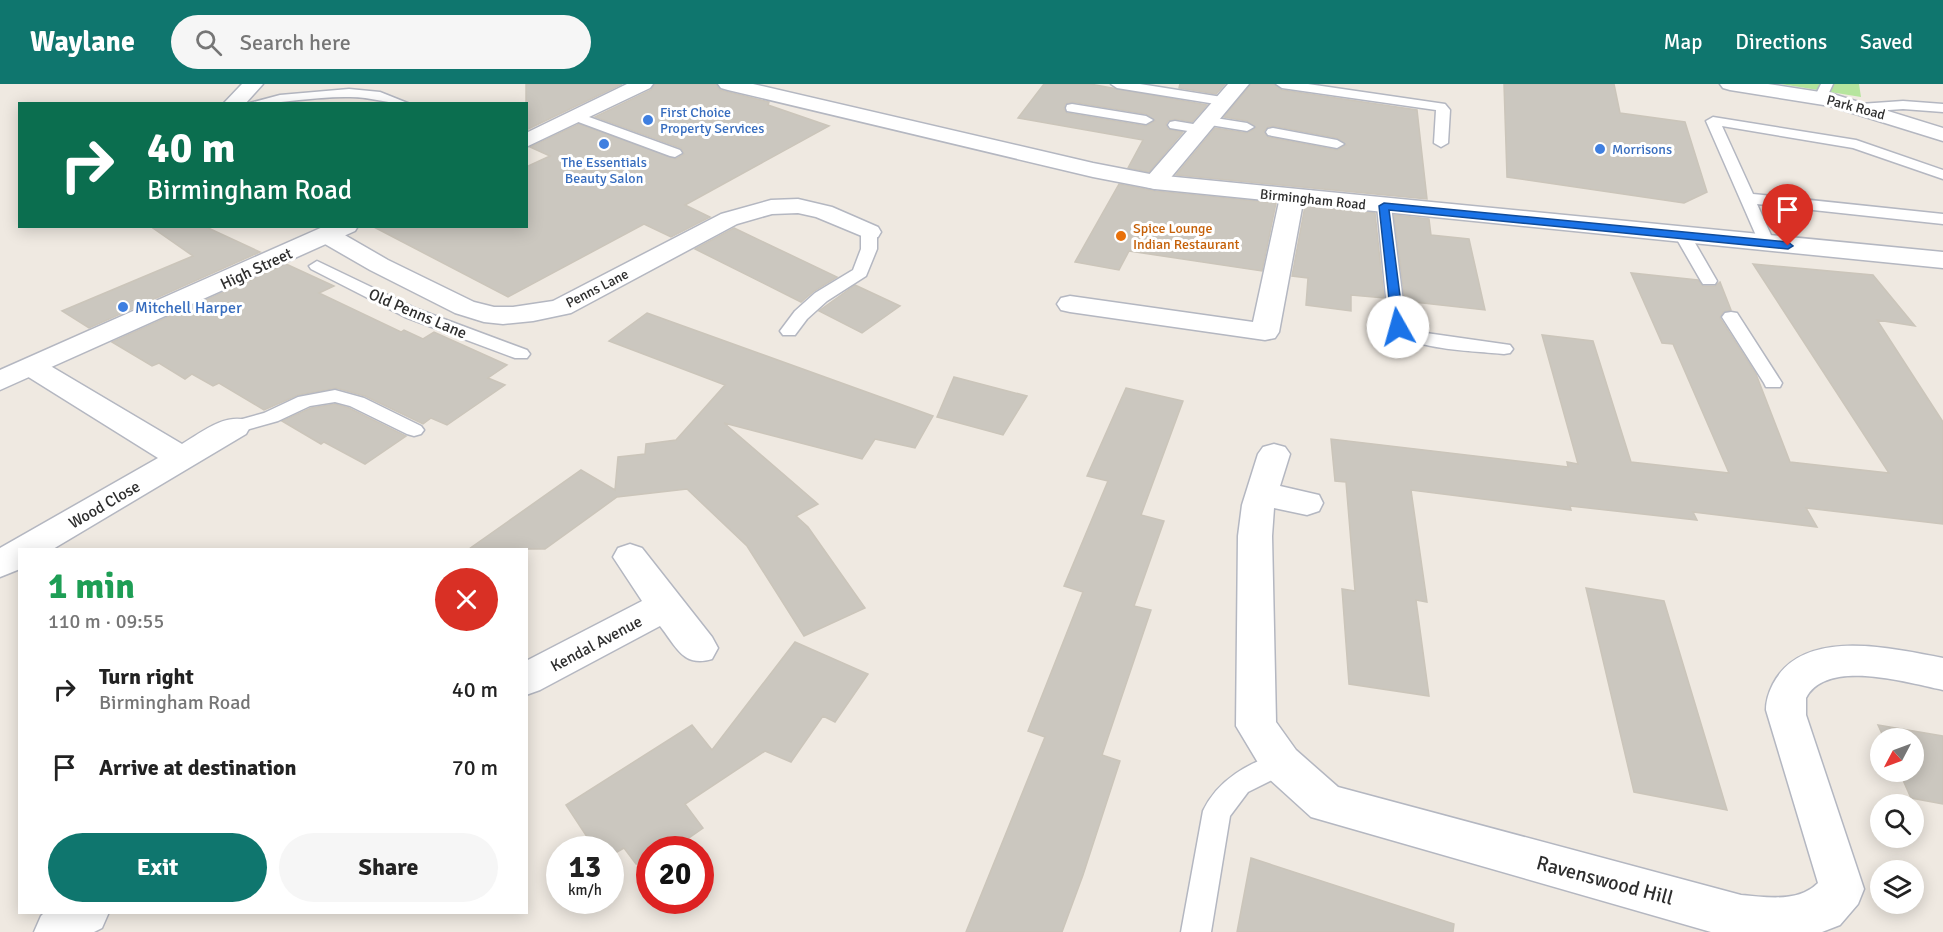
<!DOCTYPE html>
<meta charset="utf-8">
<style>
body{margin:0;font-family:Signika,sans-serif;background:#f6f6f6;color:#222;height:100vh;display:flex;flex-direction:column;font-size:22px;white-space:nowrap}
*{box-sizing:border-box;margin:0}
p{font-size:20px;color:#767676}
.icon{flex:none;width:33px;height:33px;fill:none;stroke:currentColor;stroke-width:2;stroke-linecap:round;stroke-linejoin:round}
.map{position:relative;flex:1;overflow:hidden}
.details{position:absolute;left:18px;top:464px;width:510px;height:366px;display:flex;flex-direction:column;background:#fff;border-radius:0px;box-shadow:0 3px 15px #0003}
.details>*{flex:none}
.guide{position:absolute;left:18px;top:18px;width:510px;height:126px;border-radius:0px;box-shadow:0 3px 15px #0003;background:#0b6e4f;color:#fff;overflow:hidden}
.needle{width:39px;rotate:229deg}
.tools{position:absolute;left:1870px;top:644px;display:grid;gap:12px}
.tools a{display:grid;place-items:center;width:54px;height:54px;border-radius:50%;background:#fff;box-shadow:0 3px 15px #0003;font-size:30px}
.speed{position:absolute;left:546px;top:752px;display:flex;gap:12px;font-size:30px;font-weight:700;text-align:center}
.speed>*{display:grid;place-content:center;width:78px;height:78px;border-radius:50%;background:#fff;box-shadow:0 3px 15px #0003;line-height:1}
.speed small{font-size:15px;font-weight:400}
.speed .limit{border:9px solid #d22;background:#fff;color:#111}
.pin{position:absolute;display:grid;place-items:center;width:51px;height:51px;color:#fff;margin:-62px -26px;border-radius:50% 50% 50% 0;rotate:-45deg;box-shadow:0 0 6px #0007}
.pin .icon{rotate:45deg}
.me{position:absolute;width:66px;margin:-33px;rotate:353deg;stroke-linejoin:round;filter:drop-shadow(0 0 4px #0008)}
.turn{display:flex;align-items:center;gap:21px;height:126px;padding:0 30px;font-size:27px}
.turn .icon{width:78px;height:78px;stroke-width:2.5}
.turn b{display:block;font-size:42px;line-height:51px}
.round{display:grid;place-items:center;flex:none;width:63px;height:63px;border-radius:32px;background:#f6f6f6}
.overview{display:flex;align-items:center;justify-content:space-between;height:102px;padding:0 30px}
h1{font-size:36px;font-weight:700;line-height:45px;color:#1e9e55}
.button{display:flex;gap:12px;margin-top:auto;padding:12px 30px}
.button a{flex:1;height:69px;border-radius:36px;background:#0f766e;color:#fff;font-size:24px;font-weight:700;line-height:69px;text-align:center}
.button a+a{background:#f6f6f6;color:#222}
ul{padding:0;list-style:none}
li{display:flex;align-items:center;gap:18px;height:78px;padding:0 30px}
li div{flex:1}
li b{display:block;font-size:22px}
li em{font-style:normal}
header{display:flex;align-items:center;gap:36px;box-sizing:border-box;height:84px;padding:0 30px;background:#0f766e;color:#fff}
header strong{font-size:28px}
nav{display:flex;gap:33px;margin-inline-start:auto;font-size:21px}
.search{width:420px;height:54px;background:#f6f6f6;display:flex;align-items:center;gap:15px;box-sizing:border-box;padding:0 21px;border-radius:33px;color:#767676;font-size:22px}
.map>svg:first-child{display:block}
.green{fill:#b6e59e}
.building{fill:#cbc7bf;stroke:#cbc5ba;stroke-width:1.5;fill-rule:evenodd}
.lines{fill:none;stroke-linecap:round;stroke-linejoin:round}
.service-casing{stroke:#b4b7c1;stroke-width:3}
.minor-casing{stroke:#b4b7c1;stroke-width:3}
.tertiary-casing{stroke:#b4b7c1;stroke-width:3}
.secondary-casing{stroke:#b4b7c1;stroke-width:3}
.service{fill:#fff;fill-rule:evenodd}
.minor{fill:#fff;fill-rule:evenodd}
.tertiary{fill:#fff;fill-rule:evenodd}
.secondary{fill:#fff;fill-rule:evenodd}
.route{fill:#1a73e8;stroke:#114b97;stroke-width:1.5}
.shop-dot{fill:#3f7fe0;stroke:#fff;stroke-width:2}
.food-dot{fill:#e8710a;stroke:#fff;stroke-width:2}
.labels{text-anchor:middle;stroke-width:6;stroke-linejoin:round;paint-order:stroke}
.far-street-label{font-size:14px;fill:#2e2e2e;stroke:#fff}
.far-shop-label{font-size:14px;fill:#366cbe;stroke:#fff;text-anchor:start}
.far-food-label{font-size:14px;fill:#c56008;stroke:#fff;text-anchor:start}
.street-label{font-size:16px;fill:#2e2e2e;stroke:#fff}
.shop-label{font-size:16px;fill:#366cbe;stroke:#fff;text-anchor:start}
.near-street-label{font-size:20px;fill:#2e2e2e;stroke:#fff}
</style>
<header>
<strong>Waylane</strong>
<div class="search"><svg class="icon" aria-label="search" viewBox="0 0 24 24"><circle cx="10" cy="10" r="6"/><path d="M15 15l6 6"/></svg>Search here</div>
<nav><a>Map</a><a>Directions</a><a>Saved</a></nav>
</header>
<div class="map">
<svg width="1943" height="848" viewBox="0 0 1943 848">
<rect width="100%" height="100%" fill="#efe9e1"/>
<!-- green -->
<path class="green" d="M1781,0H1859L1861,13Z"/>
<!-- building -->
<path class="building" d="M526,0H622L526,46Z
M655,0H716L720,6L769,18L768,21L829,42L685,121L710,133L671,153L644,140L508,213L372,142H526V83L550,72L530,63L579,40L676,75L684,70L681,64L595,33L651,6Z
M1044,0H1090L1207,21L1192,38L1175,35L1168,37L1166,40L1168,45L1183,48L1149,88L1128,84L1143,56L1018,34ZM1072,18L1146,30L1155,37L1146,42L1067,29L1064,25L1065,20Z
M1180,0H1225L1216,10L1179,4Z
M1251,0H1274L1282,6L1417,26L1427,115L1176,91L1215,44L1247,49L1256,44L1247,37L1224,33ZM1273,42L1337,54L1346,61L1337,66L1268,53L1264,47L1268,43Z
M1504,0H1614L1620,29L1685,38L1707,108L1684,119L1507,93Z
M1119,100L1155,107L1276,119L1262,187L1129,167L1119,186L1075,178Z
M1305,122L1375,129L1384,214L1351,211V227L1306,221L1308,194L1292,192Z
M1394,131L1429,135L1431,151L1469,155L1485,226L1405,217Z
M150,142H204L260,168L89,244L62,227L193,172Z
M734,144L837,193L814,207L801,218L695,165Z
M286,180L334,202L319,209L401,248L404,246L423,255L434,248L507,281L488,294L505,301L447,341L431,334L423,340L365,312L336,304L298,311L264,326L219,299L213,302L192,290L185,295L159,279L152,282L112,258Z
M1753,180L1873,191L1915,242L1877,236L1943,338V440L1806,424L1817,443L1693,428L1697,436L1570,422L1571,426L1411,406L1427,518L1416,516L1429,612L1349,600L1342,505L1355,507L1346,398L1335,397L1331,355L1568,383L1567,378L1578,380L1542,251L1593,257L1631,378L1729,389L1673,260L1662,259L1631,189L1698,196L1703,202H1715L1720,198L1731,226L1723,228L1720,234L1756,290L1790,378L1889,389Z
M855,201L900,222L862,249L819,227Z
M647,229L933,332L915,364L875,355L862,375L724,339L818,420L796,432L808,443L865,524L804,552L747,462L687,405L617,413L545,465H469L581,386L615,406L618,373L645,370L646,360L676,356L725,301L609,257Z
M954,293L1027,312L1003,351L937,333Z
M1126,304L1183,317L1141,431L1164,437L1134,522L1151,526L1102,671L1120,677L1083,791L1062,848H966L1045,653L1028,647L1083,508L1064,502L1108,397L1087,392Z
M335,320L349,324L406,352L365,380L324,358L321,360L282,337L311,324Z
M1586,504L1664,517L1727,726L1634,708Z
M795,558L868,590L835,638L823,632L791,678L765,667L685,720L703,744L673,765H650V780H636L624,764L610,772V765H595L566,721L692,641L712,666Z
M1878,641L1943,652V720L1911,714L1899,687H1914V654H1884Z
M1251,774L1454,840L1453,848H1237Z"/>
<g class="lines">
<defs>
<path id="service" d="M1111,0H1140L1222,13L1228,17L1222,21L1117,4Z
M1276,0H1308L1445,20L1450,26L1448,59L1441,63L1434,59L1436,26L1282,4Z
M1821,0H1833L1825,17L1820,18L1814,14Z
M349,5L380,8L410,20C389,20 371,13 350,13C315,12 281,20 246,20L280,11Z
M1903,17L1943,20V28L1903,25L1860,28L1854,24L1860,20Z
M1072,20L1146,32L1153,36L1146,40L1067,27L1066,24L1067,21Z
M578,29L680,66L682,69L675,73L670,72L573,36L571,33Z
M1209,33L1247,39L1254,43L1247,47L1204,40L1202,37Z
M1713,33L1856,56L1943,86V95L1853,64L1722,42L1753,110L1943,130V140L1757,120L1775,160L1767,165L1761,163L1706,37Z
M1175,37L1205,42L1207,45L1200,49L1170,44L1168,41L1170,38Z
M1273,44L1337,56L1344,60L1337,64L1268,51L1266,48L1268,45Z
M1384,118L1391,122L1406,241L1419,248L1510,261L1513,265L1510,269L1504,270C1476,267 1406,266 1389,243L1377,122Z
M869,143L877,148V165L866,192L827,217L807,235L795,251H783L780,247L795,227L815,209L853,186L861,165V148Z
M1683,147L1691,152L1717,197L1715,200H1703L1701,197L1675,152Z
M317,177L417,225L527,266L530,270L527,274H515L405,233L311,185L309,182Z
M1731,228L1737,229L1782,299L1780,303H1766L1764,299L1722,233L1725,229Z
M335,306L364,314L421,342L424,346L421,350L414,352L407,350L350,322L335,318L310,322L278,337L235,349L228,347L225,343L228,339L264,329L298,313Z
M1281,668L1290,671L1294,679L1290,687L1248,708L1230,732L1211,848H1181L1203,727C1218,695 1249,679 1281,668Z"/>
<path id="minor" d="M242,0H263L245,20H223Z
M1292,106L1300,108L1304,113L1279,248L1275,254L1265,256L1070,228L1061,226L1057,220L1061,214L1070,212L1253,238L1280,113L1284,108Z
M798,115L832,123L878,143L881,148L878,153L869,155L816,133L798,129L772,130L737,140L571,229L533,237L503,240L484,238L455,229L370,186L318,156L315,151L318,146L327,144L336,146L388,176L474,218L494,223H513L553,217L721,130L771,116Z
M32,274L42,277L182,360C201,349 223,330 246,336L250,343L246,350L53,465H20V485L0,493V464L158,374L22,289L18,283L22,277Z
M1274,360L1285,363L1290,370L1280,402L1319,411L1323,419L1319,427L1307,431L1274,424L1272,452L1276,638L1296,666L1338,703L1741,811C1767,813 1798,819 1818,799L1766,626C1766,616 1769,608 1773,600C1803,542 1893,565 1943,574V606C1908,599 1827,574 1806,614V631L1864,805L1858,820L1840,841L1822,848H1711L1311,733L1266,692L1236,642L1238,452L1242,421L1258,370L1263,363Z
M630,460L642,464L712,553L718,564L712,575C683,584 676,562 660,542L540,606L526,611V577L642,517L613,473L618,464Z
M45,828H109L102,844L94,848H34L41,832Z"/>
<path id="tertiary" d="M1228,0H1249L1163,103L1155,105L1147,103L1144,98L1147,93Z
M1720,0H1768L1833,10L1943,44V57L1830,22L1730,6L1723,4Z"/>
<path id="secondary" d="M627,0H653L650,4L526,63V49Z
M718,0H753L1093,79L1155,91L1943,168V184L1155,105L1093,93L728,6L721,4Z
M325,142H358L355,147L0,306V286Z"/>
</defs>
<!-- service casing -->
<use href="#service" class="service-casing"/>
<!-- minor casing -->
<use href="#minor" class="minor-casing"/>
<!-- tertiary casing -->
<use href="#tertiary" class="tertiary-casing"/>
<!-- secondary casing -->
<use href="#secondary" class="secondary-casing"/>
<!-- service -->
<use href="#service" class="service"/>
<!-- minor -->
<use href="#minor" class="minor"/>
<!-- tertiary -->
<use href="#tertiary" class="tertiary"/>
<!-- secondary -->
<use href="#secondary" class="secondary"/>
</g>
<!-- route -->
<path class="route" d="M1384,119L1788,158L1793,162L1788,165L1389,126L1404,243L1398,246L1392,243L1379,122Z"/>
<!-- markers -->
<g class="shop-dot">
<circle cx="648" cy="36" r="6"/>
<circle cx="604" cy="60" r="6"/>
<circle cx="1600" cy="65" r="6"/>
<circle cx="123" cy="223" r="6"/>
</g>
<circle class="food-dot" cx="1121" cy="152" r="6"/>
<g class="labels">
<!-- far-street labels -->
<g class="far-street-label">
<text transform="translate(1856 23) rotate(15)" y="5">Park Road</text>
<text transform="translate(1313 115) rotate(6)" y="5">Birmingham Road</text>
<text transform="translate(597 204) rotate(-27)" y="5">Penns Lane</text>
</g>
<!-- far-shop labels -->
<g class="far-shop-label">
<text x="660" y="33">First Choice<tspan x="660" dy="16">Property Services</tspan></text>
<text x="1612" y="70">Morrisons</text>
<text x="604" y="83" text-anchor="middle">The Essentials<tspan x="604" dy="16">Beauty Salon</tspan></text>
</g>
<!-- far-food labels -->
<g class="far-food-label">
<text x="1133" y="149">Spice Lounge<tspan x="1133" dy="16">Indian Restaurant</tspan></text>
</g>
<!-- street labels -->
<g class="street-label">
<text transform="translate(256 184) rotate(-25)" y="6">High Street</text>
<text transform="translate(418 229) rotate(23)" y="6">Old Penns Lane</text>
<text transform="translate(104 420) rotate(-30)" y="6">Wood Close</text>
<text transform="translate(596 559) rotate(-28)" y="6">Kendal Avenue</text>
</g>
<!-- shop labels -->
<g class="shop-label">
<text x="135" y="229">Mitchell Harper</text>
</g>
<!-- near-street labels -->
<g class="near-street-label">
<text transform="translate(1605 796) rotate(15)" y="7">Ravenswood Hill</text>
</g>
</g>
</svg>
<div class="tools">
<a><svg class="needle" viewBox="-14 -14 28 28"><path d="M0-13l5 13h-10z" fill="#e53935"/><path d="M0 13l5-13h-10z" fill="#767676"/></svg></a>
<a><svg class="icon" aria-label="search" viewBox="0 0 24 24"><circle cx="10" cy="10" r="6"/><path d="M15 15l6 6"/></svg></a>
<a><svg class="icon" aria-label="layers" viewBox="0 0 24 24"><path d="M12 4l9 5-9 5-9-5zM3 14l9 5 9-5"/></svg></a>
</div>
<div class="speed"><div>13<small>km/h</small></div><div class="limit">20</div></div>
<div class="pin" style="left:1788px;top:162px;background:#d93025"><svg class="icon" aria-label="arrive" viewBox="0 0 24 24"><path d="M6 21V4h12l-3 4 3 4H6"/></svg></div>
<svg class="me" style="left:1398px;top:243px" viewBox="-20 -20 40 40"><circle r="19" fill="#fff"/><path d="M0-13L10 11 0 6-10 11z" fill="#1a73e8"/></svg>
<div class="guide">
<div class="turn"><svg class="icon" aria-label="right" viewBox="0 0 24 24"><path d="M7 20v-9h11M14 6l5 5-5 5"/></svg><div><b>40 m</b>Birmingham Road</div></div>
</div>
<section class="details">
<div class="overview"><div><h1>1 min</h1><p>110 m · 09:55</p></div><a class="round" style="background:#d93025;color:#fff"><svg class="icon" aria-label="close" viewBox="0 0 24 24"><path d="M6 6l12 12M18 6L6 18"/></svg></a></div>
<ul>
<li><svg class="icon" aria-label="right" viewBox="0 0 24 24"><path d="M7 20v-9h11M14 6l5 5-5 5"/></svg><div><b>Turn right</b><p>Birmingham Road</p></div><em>40 m</em></li>
<li><svg class="icon" aria-label="arrive" viewBox="0 0 24 24"><path d="M6 21V4h12l-3 4 3 4H6"/></svg><div><b>Arrive at destination</b></div><em>70 m</em></li>
</ul>
<div class="button"><a>Exit</a><a>Share</a></div>
</section>
</div>
